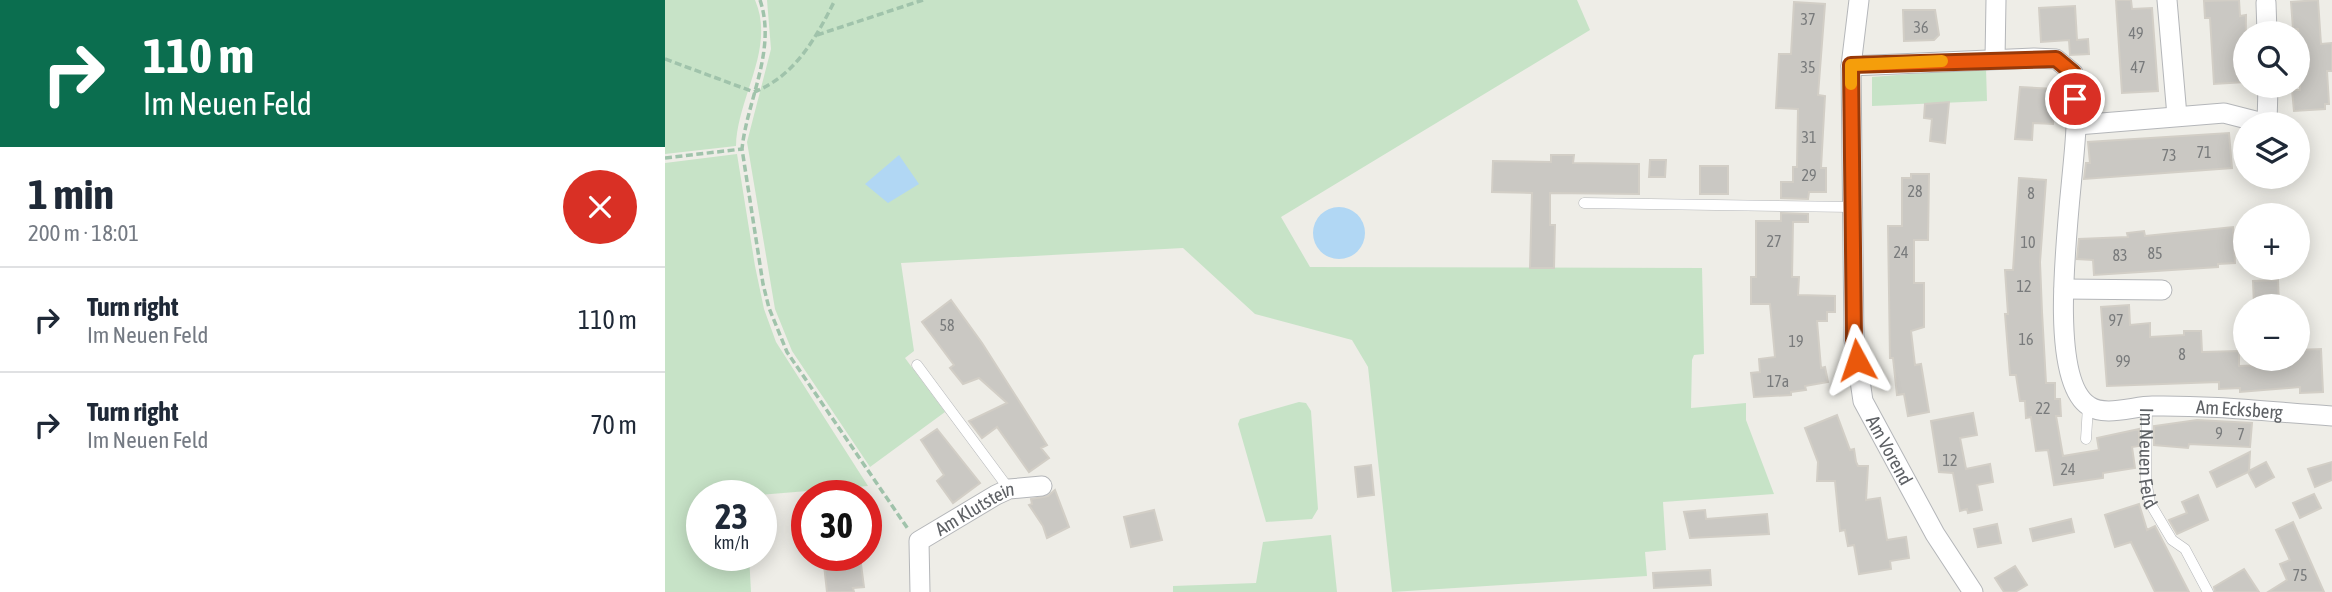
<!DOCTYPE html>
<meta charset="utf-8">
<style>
body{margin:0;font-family:"Asap Condensed",sans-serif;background:#f2f2f3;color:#1f2937;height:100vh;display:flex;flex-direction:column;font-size:26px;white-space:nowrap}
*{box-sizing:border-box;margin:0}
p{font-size:23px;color:#747a83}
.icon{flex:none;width:38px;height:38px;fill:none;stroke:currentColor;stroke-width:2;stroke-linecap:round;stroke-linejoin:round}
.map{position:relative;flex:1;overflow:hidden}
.panel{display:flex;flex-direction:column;background:#fff;width:665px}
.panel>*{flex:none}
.guide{background:#0b6e4f;color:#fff;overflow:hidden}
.fabs{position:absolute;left:1568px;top:21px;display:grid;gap:14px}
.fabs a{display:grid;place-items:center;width:77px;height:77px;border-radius:50%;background:#fff;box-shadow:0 4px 18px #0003;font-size:35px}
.speed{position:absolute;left:21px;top:480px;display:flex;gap:14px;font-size:35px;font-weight:700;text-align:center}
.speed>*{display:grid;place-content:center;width:91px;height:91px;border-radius:50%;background:#fff;box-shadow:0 4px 18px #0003;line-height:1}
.speed small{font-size:18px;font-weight:400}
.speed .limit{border:10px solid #d22;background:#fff;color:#111}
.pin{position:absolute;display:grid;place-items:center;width:60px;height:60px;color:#fff;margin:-30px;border:4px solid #fff;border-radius:50%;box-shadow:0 2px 7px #0007}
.me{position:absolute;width:77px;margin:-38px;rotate:355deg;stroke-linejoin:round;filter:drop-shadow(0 0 5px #0008)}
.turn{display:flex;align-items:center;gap:24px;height:147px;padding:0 28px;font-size:32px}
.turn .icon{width:91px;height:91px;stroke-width:2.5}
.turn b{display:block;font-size:49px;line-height:60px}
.round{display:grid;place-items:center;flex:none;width:74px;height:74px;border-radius:37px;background:#f2f2f3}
.headline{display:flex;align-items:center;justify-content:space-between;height:119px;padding:0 28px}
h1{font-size:42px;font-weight:700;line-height:52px}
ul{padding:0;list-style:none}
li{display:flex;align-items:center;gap:21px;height:105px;padding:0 28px;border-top:2px solid #e0e1e3}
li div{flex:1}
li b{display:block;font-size:26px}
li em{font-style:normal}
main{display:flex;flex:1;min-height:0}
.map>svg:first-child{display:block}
.green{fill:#c7e3c7}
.water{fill:#b1d7f4}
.building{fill:#cac8c3;stroke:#d2cec6;stroke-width:2}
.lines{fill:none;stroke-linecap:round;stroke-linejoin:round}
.lane-casing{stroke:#b4b6b9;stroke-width:11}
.street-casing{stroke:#b4b6b9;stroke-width:21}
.path{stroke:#a0c3ab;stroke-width:3.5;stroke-dasharray:7 3.5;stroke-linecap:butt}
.lane{stroke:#fff;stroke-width:10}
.street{stroke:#fff;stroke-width:19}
.route-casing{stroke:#983908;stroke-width:18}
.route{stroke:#ea580c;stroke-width:12}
.slow{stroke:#f59e0b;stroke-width:12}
.labels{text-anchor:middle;stroke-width:6;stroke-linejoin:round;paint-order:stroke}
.number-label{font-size:16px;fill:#797b7c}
.street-label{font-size:19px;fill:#5e6165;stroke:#fff}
</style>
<main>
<section class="panel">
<div class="guide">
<div class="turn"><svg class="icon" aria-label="right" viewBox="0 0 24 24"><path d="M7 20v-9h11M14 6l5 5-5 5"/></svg><div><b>110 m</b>Im Neuen Feld</div></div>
</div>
<div class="headline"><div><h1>1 min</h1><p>200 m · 18:01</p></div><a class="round" style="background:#d93025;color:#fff"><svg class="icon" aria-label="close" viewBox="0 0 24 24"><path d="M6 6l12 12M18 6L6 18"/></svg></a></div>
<ul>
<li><svg class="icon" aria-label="right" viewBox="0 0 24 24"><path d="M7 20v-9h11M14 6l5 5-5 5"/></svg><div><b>Turn right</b><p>Im Neuen Feld</p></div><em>110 m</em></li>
<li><svg class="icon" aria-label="right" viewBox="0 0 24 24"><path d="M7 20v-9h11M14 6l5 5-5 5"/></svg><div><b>Turn right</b><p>Im Neuen Feld</p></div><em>70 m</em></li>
</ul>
</section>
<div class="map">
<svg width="1667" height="592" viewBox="0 0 1667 592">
<rect width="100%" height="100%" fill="#eeede7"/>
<!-- green -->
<path class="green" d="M0,0H90C111,48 72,98 71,146L0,154Z
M102,0H912L925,30L616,217L645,267L1037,268L1039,354L1029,355L1027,360L1026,408L1081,403V420L1109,494L998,502L1001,550L980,552L982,576L727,592L703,367L687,340L590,314L518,248L236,263L249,351L240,358L280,412L205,467L127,351L110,309L82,142L106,49Z
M1321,68L1322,101L1207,106V77Z
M72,154L90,266L99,309L111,342L203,486L94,495H37V555H84L86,592H0V163Z
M634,402L641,403L646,411L653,509L647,519L601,522L573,424L575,419Z
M666,535L672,592H508V586L591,583L598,542Z"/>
<!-- water -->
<path class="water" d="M234,155L254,184L223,203L200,184Z
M648 233a26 26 0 1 1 52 0a26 26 0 1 1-52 0Z"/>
<!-- building -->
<path class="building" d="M1451,0H1466L1467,9L1487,8L1493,91L1457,93Z
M1574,0L1575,16L1581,15L1580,82L1549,84L1545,18H1540L1539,1Z
M1653,0L1656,44L1667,43V71H1662L1664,104H1660V109L1629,111L1627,90H1635L1633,29H1628L1626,2Z
M1129,2L1160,4L1153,95L1160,96L1156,168H1161V192H1144L1143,199L1116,198V182H1128V167H1132L1133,109L1111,108L1114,54H1126Z
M1410,6L1412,40L1423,39L1424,54L1405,55L1404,40L1376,42L1374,8Z
M1238,10H1270L1274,35L1269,40L1239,41Z
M1355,87L1390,89L1388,124L1368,123L1367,140L1350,139Z
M1284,102L1280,143L1265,141L1267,119L1259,118L1260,104Z
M1564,133L1567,168L1419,179L1421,163H1425L1423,142Z
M886,155H909L908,163L974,164V194L885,193V225H890L889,268H865L867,193L827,192L828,161L886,162Z
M985,160H1001L1000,177H984Z
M1035,166H1063V194H1035Z
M1246,174H1264L1263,240H1249V283H1259V327L1246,331L1250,365L1256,364L1264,412L1243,416L1239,394L1232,395L1228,358H1225L1223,226H1237V178H1246Z
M1354,178L1381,180L1375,262L1377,312L1381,383H1390V399H1395L1396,416H1391L1398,456L1434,450L1432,438L1474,429V446L1467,447L1470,468L1438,473V478L1389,485L1383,450L1371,451L1366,417L1361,418L1360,401H1355L1351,375H1345L1340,314H1343L1340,270H1348Z
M1116,213L1143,214V222H1128L1127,277H1134L1133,295L1170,296V312H1162V321H1152L1156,368L1160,367L1163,382L1140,386L1141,390L1126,392V395L1089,397L1086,373L1095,372L1094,359L1110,357L1105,304H1086V277H1091V221H1116Z
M1568,227L1570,263L1553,264V267L1429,275L1428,260L1412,259L1414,239L1463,237L1462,233L1479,231L1480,236Z
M1613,280L1614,305L1589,306L1588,281Z
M286,300L317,343L382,445L376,448L384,458L364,472L332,427L317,438L304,421L342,403L314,378L298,384L285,368L289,365L257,322Z
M1464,305L1465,325L1485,323V337L1519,335V331H1536L1537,352L1574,351V366L1625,364V359H1633V350L1656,349L1658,392L1635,393V387L1575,392V388L1554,389V382L1442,386L1436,307Z
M1308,413L1312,435L1295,438L1301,469L1325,464L1328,482L1312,485L1317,510L1303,513L1302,509L1295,511L1288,473L1274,472L1266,421Z
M1172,415L1185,450L1189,449L1191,462L1193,466H1203L1201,500L1215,498L1222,540L1241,537L1244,558L1225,561L1226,569L1194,574L1189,545L1183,546L1180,530L1175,531L1170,481H1152L1153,462L1140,428Z
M1532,420L1587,423L1585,447L1524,444L1523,448L1489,445V426Z
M272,429L315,483L288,503L272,481L279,475L256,440Z
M1585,452L1584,471L1601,462L1609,477L1591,487L1583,472L1552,487L1545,472Z
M1667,462V480L1650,487L1643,469Z
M706,465L709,495L693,497L690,467Z
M390,490L404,527L382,538L378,526L364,505L367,504L366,499L383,496Z
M1649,494L1656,508L1635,518L1628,503Z
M1533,495L1543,520L1512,534L1504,520L1522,513L1517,502Z
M1474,504L1482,530L1490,526L1524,592H1490L1466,542L1450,547L1440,515Z
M489,510L497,540L466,547L459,517Z
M1040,510L1041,519L1102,514L1104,534L1025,538L1019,512Z
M1406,519L1409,532L1368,541L1365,529Z
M1628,522L1659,592H1603L1622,580L1615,564L1625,560L1611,530Z
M1332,524L1336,543L1313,547L1309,529Z
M181,563V566L196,564L199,587L188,588L189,592H162L159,565Z
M1350,566L1362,585L1350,592H1339L1330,578Z
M1579,569L1594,592H1550L1549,587Z
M1045,570L1046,585L989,588L988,573Z"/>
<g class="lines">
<defs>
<g id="lane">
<path d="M919,203L1188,207"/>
<path d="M252,365L344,489"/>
<path id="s1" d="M1482,406L1481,480L1485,503L1507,540L1520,549L1543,592"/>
<path d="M1421,439L1423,406"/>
</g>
<g id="street">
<path id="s2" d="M1194,0L1186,66L1189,340L1198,401L1270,534L1308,592"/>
<path d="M1502,0L1512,116"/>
<path d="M1601,3L1602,33"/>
<path d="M1330,59L1331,0"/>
<path id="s3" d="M1186,66L1369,58L1391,59L1408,73C1409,90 1412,108 1411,126C1410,179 1376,375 1424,406C1440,417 1469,406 1487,406C1547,405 1607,412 1667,416"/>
<path d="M1412,125L1559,113L1602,124L1603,86"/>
<path d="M1399,289L1497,290"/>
<path id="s4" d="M255,592L254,541L331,495L344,489L377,486"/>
</g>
</defs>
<!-- lane casing -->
<use href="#lane" class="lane-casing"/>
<!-- street casing -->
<use href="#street" class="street-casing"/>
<!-- path -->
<path class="path" d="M95,0C112,50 82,100 77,149L98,284L104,308L122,352L243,529
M152,35L258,0
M0,59L89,92C130,76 151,38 170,0
M0,158L77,149"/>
<!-- lane -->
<use href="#lane" class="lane"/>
<!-- street -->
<use href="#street" class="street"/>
</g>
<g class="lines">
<defs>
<path id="route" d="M1192,360L1189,340L1186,65L1391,59L1408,73L1410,99"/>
</defs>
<!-- route casing -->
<use href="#route" class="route-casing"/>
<!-- route -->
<use href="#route" class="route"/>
<!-- slow -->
<path class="slow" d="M1186,84V65L1277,61"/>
</g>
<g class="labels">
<!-- number labels -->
<g class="number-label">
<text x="1143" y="25">37</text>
<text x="1256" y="33">36</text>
<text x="1471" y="39">49</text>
<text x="1143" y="73">35</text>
<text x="1473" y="73">47</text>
<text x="1144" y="143">31</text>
<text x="1539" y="158">71</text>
<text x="1504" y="161">73</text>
<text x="1144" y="181">29</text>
<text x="1250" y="197">28</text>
<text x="1366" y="199">8</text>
<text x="1109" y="247">27</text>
<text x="1363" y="248">10</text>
<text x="1236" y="258">24</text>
<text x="1490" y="259">85</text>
<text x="1455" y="261">83</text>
<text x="1359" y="292">12</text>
<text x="1451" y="326">97</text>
<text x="282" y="331">58</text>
<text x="1361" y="345">16</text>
<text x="1131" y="347">19</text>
<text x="1517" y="360">8</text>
<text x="1458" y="367">99</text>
<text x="1113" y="387">17a</text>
<text x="1378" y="414">22</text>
<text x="1554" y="439">9</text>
<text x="1576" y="440">7</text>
<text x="1285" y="466">12</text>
<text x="1403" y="475">24</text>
<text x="1635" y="581">75</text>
</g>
<!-- street labels -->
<g class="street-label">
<text dy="7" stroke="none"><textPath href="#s3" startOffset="719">Am Ecksberg</textPath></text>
<text dy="7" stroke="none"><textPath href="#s2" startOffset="458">Am Vorend</textPath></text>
<text dy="7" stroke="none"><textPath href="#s1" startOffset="52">Im Neuen Feld</textPath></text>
<text dy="7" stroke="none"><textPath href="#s4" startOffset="116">Am Klutstein</textPath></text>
</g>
</g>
</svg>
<div class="fabs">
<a><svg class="icon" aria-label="search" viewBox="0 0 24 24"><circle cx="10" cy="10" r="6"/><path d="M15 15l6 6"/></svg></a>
<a><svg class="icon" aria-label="layers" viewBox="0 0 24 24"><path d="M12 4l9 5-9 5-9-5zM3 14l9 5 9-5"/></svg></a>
<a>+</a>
<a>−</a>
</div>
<div class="speed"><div>23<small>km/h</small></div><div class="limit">30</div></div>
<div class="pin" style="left:1410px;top:99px;background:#d93025"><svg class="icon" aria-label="arrive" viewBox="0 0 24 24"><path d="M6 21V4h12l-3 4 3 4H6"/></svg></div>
<svg class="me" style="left:1192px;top:360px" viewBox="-20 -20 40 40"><path d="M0-17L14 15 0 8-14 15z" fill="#ea580c" stroke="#fff" stroke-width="4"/></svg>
</div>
</main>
